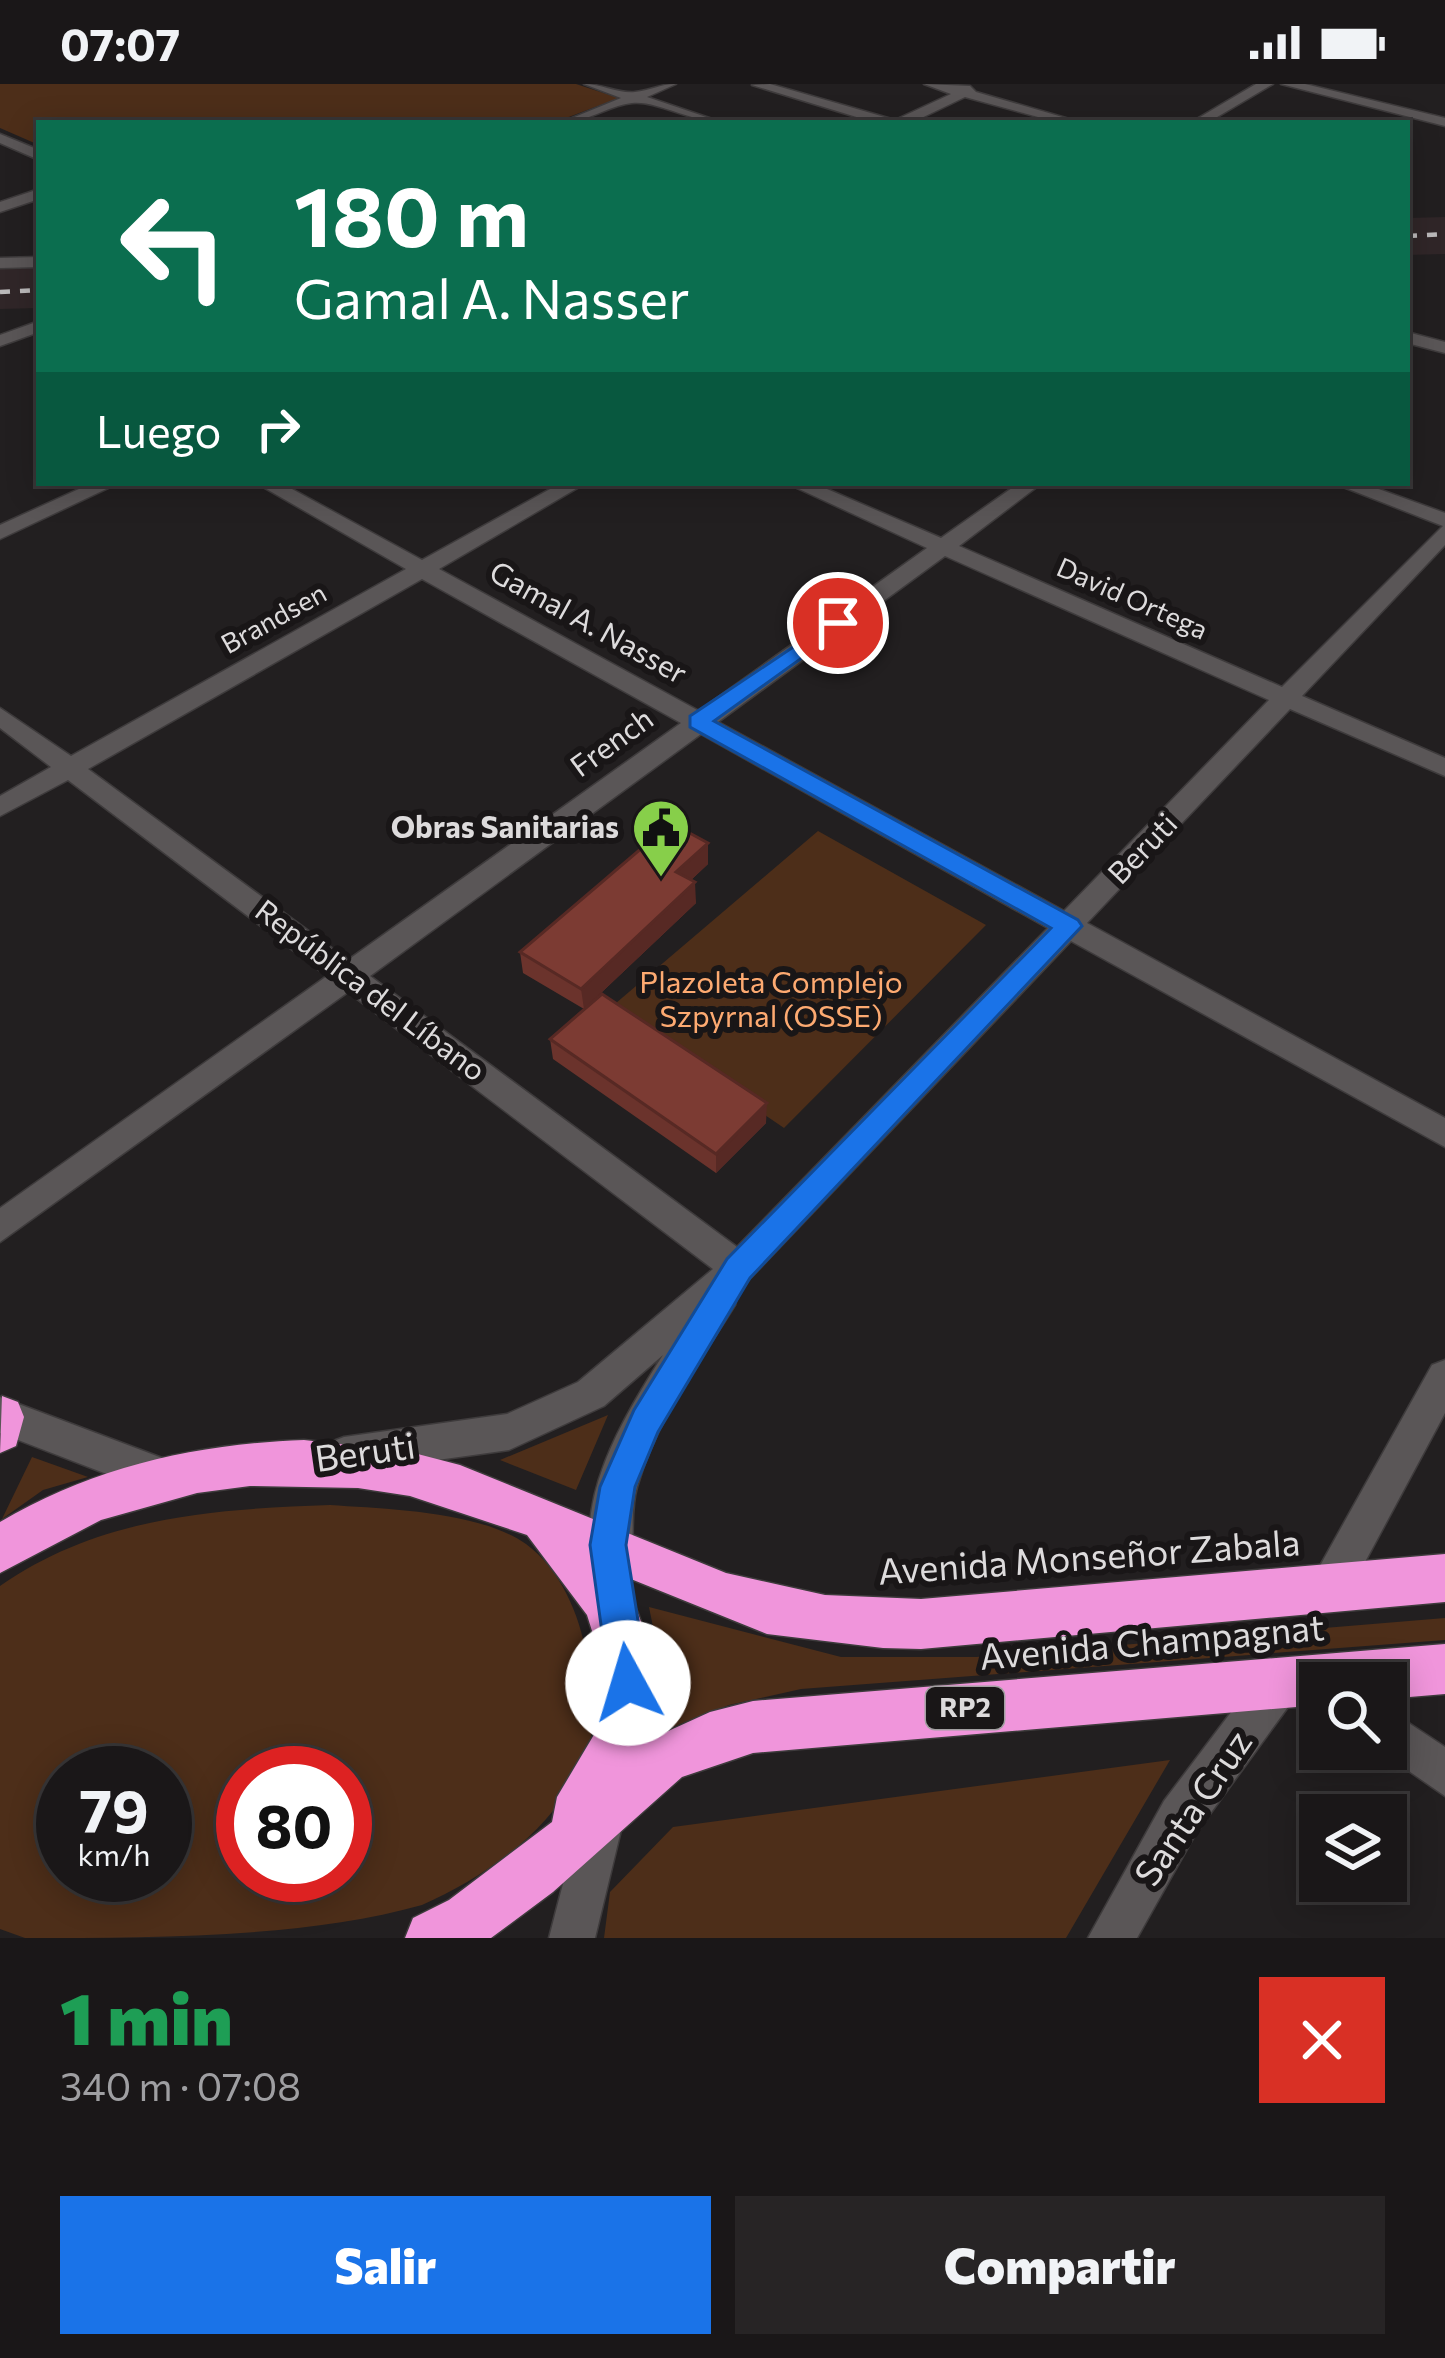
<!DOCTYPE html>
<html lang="es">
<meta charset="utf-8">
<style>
body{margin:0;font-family:Commissioner,sans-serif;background:#272425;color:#f1f3f6;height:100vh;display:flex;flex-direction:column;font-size:45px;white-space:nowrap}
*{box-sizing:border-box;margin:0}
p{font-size:39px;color:#9f9fa2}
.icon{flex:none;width:66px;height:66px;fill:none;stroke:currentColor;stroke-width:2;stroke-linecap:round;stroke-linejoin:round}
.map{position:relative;height:1854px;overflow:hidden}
.panel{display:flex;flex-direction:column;background:#1a1718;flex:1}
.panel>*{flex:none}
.guide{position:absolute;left:36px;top:36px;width:1374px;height:366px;border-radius:0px;box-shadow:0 6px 30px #0003,0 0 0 3px #383637;background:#0b6e4f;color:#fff;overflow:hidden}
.controls{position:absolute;left:1299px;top:1578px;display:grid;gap:24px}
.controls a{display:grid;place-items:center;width:108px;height:108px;border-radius:0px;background:#1a1718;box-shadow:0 6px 30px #0003,0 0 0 3px #383637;font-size:60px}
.speed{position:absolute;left:36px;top:1662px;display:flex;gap:24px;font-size:60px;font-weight:700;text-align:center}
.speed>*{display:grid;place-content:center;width:156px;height:156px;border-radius:50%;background:#1a1718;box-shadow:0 6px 30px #0003,0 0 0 3px #383637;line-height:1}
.speed small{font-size:30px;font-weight:400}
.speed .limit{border:18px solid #d22;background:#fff;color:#111}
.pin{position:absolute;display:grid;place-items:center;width:102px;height:102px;color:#fff;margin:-51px;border:6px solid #fff;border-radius:50%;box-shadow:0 3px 12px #0007}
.me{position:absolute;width:132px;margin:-66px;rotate:354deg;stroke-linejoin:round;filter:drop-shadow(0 0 9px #0008)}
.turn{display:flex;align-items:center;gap:42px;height:252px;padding:0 60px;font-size:54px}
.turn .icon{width:156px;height:156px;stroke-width:2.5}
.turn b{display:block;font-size:84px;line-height:102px}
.then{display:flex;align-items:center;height:114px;padding:0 60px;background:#0003;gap:24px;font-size:45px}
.round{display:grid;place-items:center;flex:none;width:126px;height:126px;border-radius:0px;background:#272425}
.headline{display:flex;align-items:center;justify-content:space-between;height:204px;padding:0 60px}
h1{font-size:72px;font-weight:800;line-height:90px;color:#1e9e55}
.cta{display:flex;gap:24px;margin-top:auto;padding:24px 60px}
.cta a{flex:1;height:138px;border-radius:0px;background:#1a73e8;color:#fff;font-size:48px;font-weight:800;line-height:138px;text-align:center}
.cta a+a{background:#272425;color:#f1f3f6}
.status{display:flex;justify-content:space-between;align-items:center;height:84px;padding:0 60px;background:#1a1718;direction:ltr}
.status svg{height:33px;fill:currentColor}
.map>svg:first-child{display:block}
.built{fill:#302628}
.green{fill:#4d2e19;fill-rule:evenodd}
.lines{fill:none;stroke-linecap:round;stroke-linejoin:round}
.street-casing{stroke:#3e3b3c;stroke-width:3}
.highway-casing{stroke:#3e3b3c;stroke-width:3}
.street{fill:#5a5657;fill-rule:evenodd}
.highway{fill:#f095db;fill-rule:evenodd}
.rail{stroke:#bbb9ba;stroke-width:4.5;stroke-dasharray:10 10;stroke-linecap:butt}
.wall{fill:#6b332c}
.shaded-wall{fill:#572924}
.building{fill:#7c3b33;stroke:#572924;stroke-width:3}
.route{fill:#1a73e8;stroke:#114b97;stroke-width:3}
.labels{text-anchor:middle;stroke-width:12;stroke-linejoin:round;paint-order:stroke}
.far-street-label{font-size:27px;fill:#dddbdc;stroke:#191617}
.shield{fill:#191617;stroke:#a2a0a1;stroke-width:3}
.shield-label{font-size:27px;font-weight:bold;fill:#dddbdc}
.street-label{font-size:30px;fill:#dddbdc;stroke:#191617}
.poi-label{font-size:30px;font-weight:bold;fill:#dddbdc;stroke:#191617;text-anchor:end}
.park-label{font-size:30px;fill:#fdaa71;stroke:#191617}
.near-street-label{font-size:36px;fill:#dddbdc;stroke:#191617}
</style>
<div class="status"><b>07:07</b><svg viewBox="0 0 49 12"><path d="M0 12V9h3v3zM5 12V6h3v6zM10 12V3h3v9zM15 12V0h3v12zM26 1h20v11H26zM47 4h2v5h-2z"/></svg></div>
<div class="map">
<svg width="1445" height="1854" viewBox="0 0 1445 1854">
<rect width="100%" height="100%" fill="#221f20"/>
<!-- built -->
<path class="built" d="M1445,133V170L1407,171V134Z
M39,182V224L0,225V183Z"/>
<!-- green -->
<path class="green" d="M0,0H576L619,14L553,39H39V61L0,44Z
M818,747L986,841L784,1044L609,925Z
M608,1331L576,1406L500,1376Z
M32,1373L88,1393L43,1406L2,1435Z
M330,1421C387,1425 479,1427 526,1460C560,1485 580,1531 586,1570C590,1596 597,1636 589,1661C566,1737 492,1790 422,1821C305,1854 152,1854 25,1854L0,1845V1502C99,1433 213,1425 330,1421ZM63,1689H165V1791H63ZM243,1689H345V1791H243Z
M649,1523L841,1573H976L1445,1534V1556L801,1605L729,1621L660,1648L666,1608Z
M1170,1676L1066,1854H604L610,1808L673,1743Z"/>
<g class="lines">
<defs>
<path id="street" d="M584,0C601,0 620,10 635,8C649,7 660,0 676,0L647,13L724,39C694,39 656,16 632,19C606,22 587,39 560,39L621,14Z
M770,0L895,36L951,10L924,0L970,2L976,8L1083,39H1060L965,13L911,39H876L752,1Z
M1256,0H1273L1207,39H1190Z
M1281,0H1305L1445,34V42Z
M0,50L39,66V76L0,59Z
M39,105V115L0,128V118Z
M39,173V183L0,184V174Z
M39,237V248L0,262V251Z
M1407,248L1445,258V269L1407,259Z
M92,399H119L0,455V441Z
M256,399H281L422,476L561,399H586L439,485L699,627L927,464L786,399H813L941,454L1019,399H1042L959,462L1282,603L1443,442L1333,399H1362L1445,429V461L1302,612L1445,674V692L1290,625L1087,839L1445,1034V1063L1071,857L739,1206L735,1221C699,1279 656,1336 637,1403C628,1433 638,1467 626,1495L612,1501L598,1495C568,1422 625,1331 663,1271L604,1322L509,1366L344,1389L331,1384L325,1371L331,1358L344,1353L507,1330L578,1298L713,1185L348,908L0,1158V1124L327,892L68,696L0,732V712L51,683L0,644V624L71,672L406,485ZM945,472L1269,616L1064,827L718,638ZM422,495L681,639L348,876L88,685ZM701,650L1048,844L737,1163L370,892Z
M1445,1276V1329L1344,1517L1330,1523L1316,1517L1310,1503L1316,1489L1432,1281Z
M0,1313L178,1380L183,1393L178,1406L164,1412L0,1349Z
M1281,1576L1296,1582L1302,1597L1296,1612L1196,1749L1137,1854H1088L1164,1717L1266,1582Z
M1386,1624L1445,1663V1712L1377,1665H1386Z
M601,1716L617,1722L623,1738L595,1854H549L579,1738L585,1722Z"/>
<path id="highway" d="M2,1312L18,1318L24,1333L16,1362L0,1369Z
M304,1356L410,1368L460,1381L726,1489L825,1511L921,1515L1445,1470V1518L921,1565L883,1564L767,1550L616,1489C651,1540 663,1601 642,1659L710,1628L753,1617L1445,1560V1610L1386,1615V1599H1320V1621L753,1669L682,1693L553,1808L491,1854H405L413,1834L449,1816L552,1738L557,1713L595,1649L603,1617V1582L587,1531L527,1451L410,1412L358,1404L250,1402L197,1409L101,1436L0,1489V1438C94,1383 195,1360 304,1356Z"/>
</defs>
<!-- street casing -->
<use href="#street" class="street-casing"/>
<!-- highway casing -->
<use href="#highway" class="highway-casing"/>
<!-- street -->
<use href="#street" class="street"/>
<!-- highway -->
<use href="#highway" class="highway"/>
<!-- rail -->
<path class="rail" d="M1407,152L1445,150
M0,208L39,206"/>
</g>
<!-- wall -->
<path class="wall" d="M708,759V780L691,796L696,819L584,925L523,889L520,868Z
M550,955L766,1039L716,1089L553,975Z"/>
<!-- shaded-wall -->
<path class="shaded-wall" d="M708,759V780L677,809L676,788Z
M695,798L696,819L584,925L581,905Z
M767,1019L766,1039L716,1089V1070Z"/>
<!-- building -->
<path class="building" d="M671,739L708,759L676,788L695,798L581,905L520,868Z
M602,910L767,1019L716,1070L550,955Z"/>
<!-- route -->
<path class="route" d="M838,533L848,539L845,543L714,637L1078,836L1082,842L750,1194L658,1348L635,1403L626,1461L648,1599L642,1612L628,1618L615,1612L609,1599L590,1461L600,1403L634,1326L727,1175L1051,844L690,643V632Z"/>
<!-- icons -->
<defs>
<symbol id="civic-pin" viewBox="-11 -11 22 30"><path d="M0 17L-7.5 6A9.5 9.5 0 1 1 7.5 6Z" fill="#87cf4a" stroke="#191617"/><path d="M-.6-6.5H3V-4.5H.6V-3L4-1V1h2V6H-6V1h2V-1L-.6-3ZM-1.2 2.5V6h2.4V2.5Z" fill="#111"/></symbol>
</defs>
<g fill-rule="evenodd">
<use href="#civic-pin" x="628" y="711" width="66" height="90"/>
</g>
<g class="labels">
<!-- far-street labels -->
<g class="far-street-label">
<text transform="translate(1132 515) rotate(24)" y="9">David Ortega</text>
<text transform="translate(274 535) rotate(-29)" y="9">Brandsen</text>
</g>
<!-- shield labels -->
<rect class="shield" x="926" y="1603" width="78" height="42" rx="9"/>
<g class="shield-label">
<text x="965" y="1633">RP2</text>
</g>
<!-- street labels -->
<g class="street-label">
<text transform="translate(588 539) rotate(29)" y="10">Gamal A. Nasser</text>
<text transform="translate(612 659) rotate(-36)" y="10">French</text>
<text transform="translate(1143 765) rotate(-46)" y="10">Beruti</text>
<text transform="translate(370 907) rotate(37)" y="10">República del Líbano</text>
</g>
<!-- poi labels -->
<g class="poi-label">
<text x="619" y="754">Obras Sanitarias</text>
</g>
<!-- park labels -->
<g class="park-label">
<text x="771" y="909">Plazoleta Complejo<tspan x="771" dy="34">Szpyrnal (OSSE)</tspan></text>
</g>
<!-- near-street labels -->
<g class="near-street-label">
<text transform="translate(365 1368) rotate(-8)" y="13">Beruti</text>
<text transform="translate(1089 1473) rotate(-4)" y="13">Avenida Monseñor Zabala</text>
<text transform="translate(1152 1558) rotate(-5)" y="13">Avenida Champagnat</text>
<text transform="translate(1193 1724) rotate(-56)" y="13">Santa Cruz</text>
</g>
</g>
</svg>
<div class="controls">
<a><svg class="icon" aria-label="search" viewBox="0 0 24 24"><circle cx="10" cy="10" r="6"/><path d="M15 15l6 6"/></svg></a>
<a><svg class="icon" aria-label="layers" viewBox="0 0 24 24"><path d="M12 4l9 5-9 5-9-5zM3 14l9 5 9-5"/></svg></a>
</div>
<div class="speed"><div>79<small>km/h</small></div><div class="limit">80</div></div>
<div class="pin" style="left:838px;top:539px;background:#d93025"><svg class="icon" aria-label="arrive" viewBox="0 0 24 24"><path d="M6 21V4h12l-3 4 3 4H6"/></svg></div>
<svg class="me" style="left:628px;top:1599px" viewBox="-20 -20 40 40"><circle r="19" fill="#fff"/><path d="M0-13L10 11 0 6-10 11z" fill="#1a73e8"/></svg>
<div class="guide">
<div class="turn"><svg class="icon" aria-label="left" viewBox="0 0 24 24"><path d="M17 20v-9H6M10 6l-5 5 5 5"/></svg><div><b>180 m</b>Gamal A. Nasser</div></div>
<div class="then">Luego<svg class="icon" aria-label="right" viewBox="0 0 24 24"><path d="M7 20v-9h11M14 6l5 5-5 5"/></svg></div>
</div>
</div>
<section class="panel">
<div class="headline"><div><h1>1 min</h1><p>340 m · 07:08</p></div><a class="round" style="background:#d93025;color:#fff"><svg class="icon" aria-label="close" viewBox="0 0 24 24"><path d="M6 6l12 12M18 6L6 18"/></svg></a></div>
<div class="cta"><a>Salir</a><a>Compartir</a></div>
</section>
